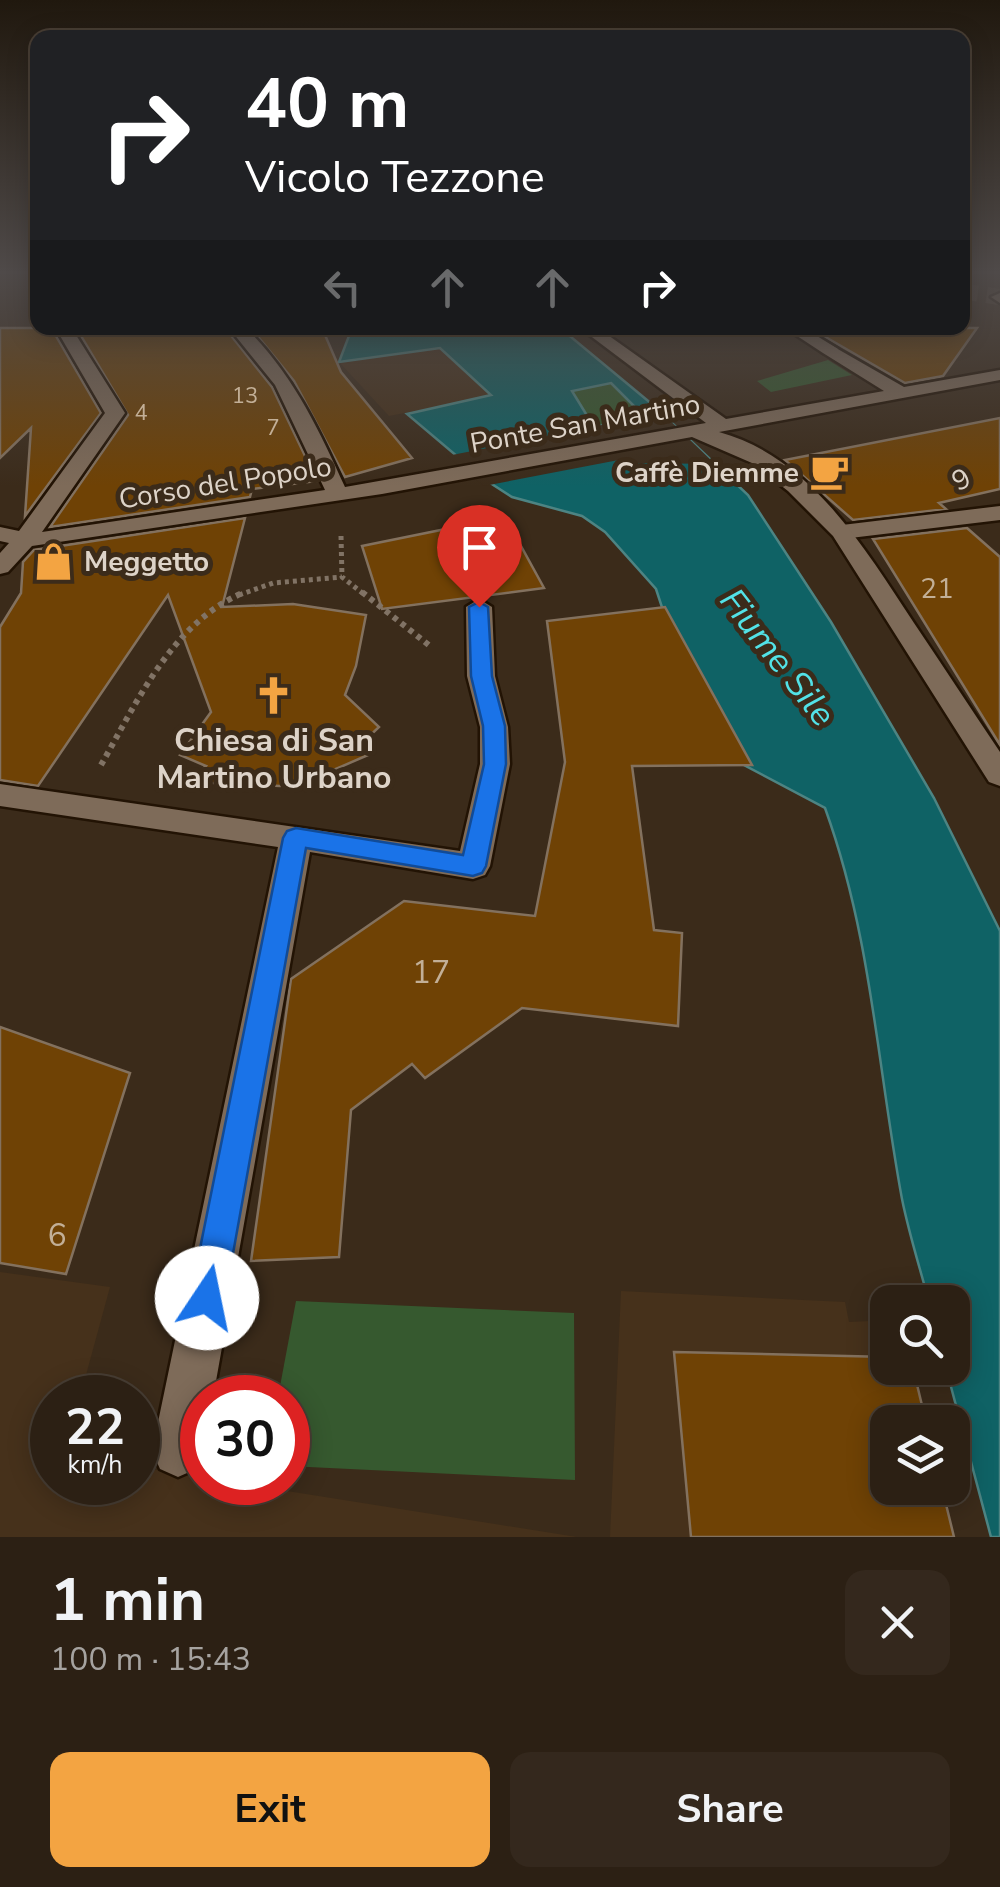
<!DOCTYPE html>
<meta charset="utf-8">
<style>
body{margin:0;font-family:"Nunito Sans",sans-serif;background:#34281d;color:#f1f3f6;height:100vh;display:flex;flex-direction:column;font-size:38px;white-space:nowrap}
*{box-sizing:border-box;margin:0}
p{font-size:32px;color:#a6a3a0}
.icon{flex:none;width:55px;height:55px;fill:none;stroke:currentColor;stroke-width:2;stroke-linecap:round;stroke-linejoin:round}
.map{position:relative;height:1537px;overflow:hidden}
.details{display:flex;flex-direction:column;background:#2c2014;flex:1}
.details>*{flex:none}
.banner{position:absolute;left:30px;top:30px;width:940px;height:305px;border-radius:20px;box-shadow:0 5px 25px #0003,0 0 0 2px #483e34;background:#202124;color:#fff;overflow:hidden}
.buttons{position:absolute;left:870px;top:1285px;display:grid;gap:20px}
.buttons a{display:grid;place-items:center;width:100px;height:100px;border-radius:20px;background:#2c2014;box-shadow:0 5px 25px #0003,0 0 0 2px #483e34;font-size:50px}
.speed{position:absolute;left:30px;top:1375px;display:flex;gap:20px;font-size:50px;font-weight:700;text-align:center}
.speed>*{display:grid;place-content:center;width:130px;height:130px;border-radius:50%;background:#2c2014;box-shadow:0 5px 25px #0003,0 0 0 2px #483e34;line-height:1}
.speed small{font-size:25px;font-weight:400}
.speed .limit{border:15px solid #d22;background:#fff;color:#111}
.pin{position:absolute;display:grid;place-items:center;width:85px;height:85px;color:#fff;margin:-102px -42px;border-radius:50% 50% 50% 0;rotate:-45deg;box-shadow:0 0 10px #0007}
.pin .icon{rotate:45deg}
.me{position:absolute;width:110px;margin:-55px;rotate:11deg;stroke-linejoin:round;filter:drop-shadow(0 0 8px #0008)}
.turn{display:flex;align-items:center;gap:35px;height:210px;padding:0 50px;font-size:45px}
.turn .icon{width:130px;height:130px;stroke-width:2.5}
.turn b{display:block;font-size:70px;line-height:85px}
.lanes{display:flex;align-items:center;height:95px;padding:0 50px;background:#0003;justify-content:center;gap:50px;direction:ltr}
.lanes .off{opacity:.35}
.round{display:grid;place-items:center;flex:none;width:105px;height:105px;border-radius:20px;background:#34281d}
.head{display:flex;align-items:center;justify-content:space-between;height:170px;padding:0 50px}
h1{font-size:60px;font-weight:700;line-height:75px}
.cta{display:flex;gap:20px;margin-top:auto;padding:20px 50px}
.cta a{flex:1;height:115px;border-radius:20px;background:#f3a442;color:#111;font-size:40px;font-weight:700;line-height:115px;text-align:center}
.cta a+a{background:#34281d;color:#f1f3f6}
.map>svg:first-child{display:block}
.built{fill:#46311b}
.green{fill:#36592f}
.water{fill:#0f6265;stroke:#4d8483;stroke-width:2.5;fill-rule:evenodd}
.pier{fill:#3b2b1a}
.building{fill:#6f4205;stroke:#83715e;stroke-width:2.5}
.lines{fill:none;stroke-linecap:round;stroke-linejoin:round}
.street-tunnel{stroke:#534434;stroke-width:16;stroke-dasharray:16 9;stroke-linecap:butt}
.lane-casing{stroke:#221304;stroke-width:5}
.street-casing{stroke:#221304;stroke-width:5}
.path-far1{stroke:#817365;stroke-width:5;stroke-dasharray:4 4;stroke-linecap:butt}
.path{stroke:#817365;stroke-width:6;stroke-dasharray:5 5;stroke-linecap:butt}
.lane{fill:#7e6b59;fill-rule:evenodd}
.street{fill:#7e6b59;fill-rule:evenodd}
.route{fill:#1a73e8;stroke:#114b97;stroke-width:2.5}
.labels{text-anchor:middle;stroke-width:10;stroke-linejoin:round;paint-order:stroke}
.far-number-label{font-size:22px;fill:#c2af97}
.far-street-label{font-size:28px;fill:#ddd3c8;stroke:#3b2b1a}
.far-poi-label{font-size:28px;font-weight:bold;fill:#ddd3c8;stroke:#3b2b1a;text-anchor:end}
.number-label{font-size:28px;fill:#c2af97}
.poi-label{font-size:32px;font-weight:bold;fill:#ddd3c8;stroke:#3b2b1a}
.near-number-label{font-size:32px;fill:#c2af97}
.water-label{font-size:35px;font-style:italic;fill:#52e2e7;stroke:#3b2b1a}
</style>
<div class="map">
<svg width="1000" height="1537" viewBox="0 0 1000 1537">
<rect width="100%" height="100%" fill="#3b2b1a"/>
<!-- built -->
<path class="built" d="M440,348L492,396L389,416L339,362Z
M0,1272L110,1287L80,1397L52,1398V1482H138V1467L202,1477V1482L236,1483L577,1537H0Z
M621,1291L845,1302L849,1322L870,1321L879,1347L887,1350V1357L684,1352L675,1361L691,1537H610Z"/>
<!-- green -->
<path class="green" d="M828,360L852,375L771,392L757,381Z
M611,383L645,417L594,427L572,391Z
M296,1301L574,1313L575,1480L288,1466V1398L278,1397Z"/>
<!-- water -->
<path class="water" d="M352,328H558L565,332L653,405L748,495L831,622L934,798L1000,931V1537H991L946,1368H952V1302H929C920,1268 909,1234 902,1199C877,1065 872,938 825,808L744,765L677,653L656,589L605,532L582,516L512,497L484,479L407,414L491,395L440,348L339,362ZM611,383L644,416V417L594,427L572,391Z"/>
<!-- pier -->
<path class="pier" d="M662,413L715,464L636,463L629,458L484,486L447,456Z"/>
<!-- building -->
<path class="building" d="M0,328H61L56,336L101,413L25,516L31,428L0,458Z
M88,328H225L272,387L317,481L252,489L250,497L50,527L128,415L81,336Z
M251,328H322L341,372L412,458L345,477L294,381Z
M810,328H977L943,376L905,383Z
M1000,418V489L939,503L946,509L853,520L785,460Z
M505,517L544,588L382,609L362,546Z
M245,518L222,607L293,604L366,615L356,666L345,695L379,727L359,746L368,755L315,778L280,786L190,782L206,766L180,755L211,712L168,595L38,786L0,780V627L21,593L23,562L34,550Z
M967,528L1000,557V745L873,539Z
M665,607L752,765L632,766L654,930L682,933L678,1026L522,1008L425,1078L412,1064L351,1110L339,1257L251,1261L291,979L404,901L535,916L565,762L547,621Z
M0,1027L130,1073L66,1274L0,1263Z
M674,1352L888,1357V1368H913L926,1422H888V1488H942L954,1537H691Z"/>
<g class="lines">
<!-- street-tunnel -->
<path class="street-tunnel" d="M962,291L999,297"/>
<defs>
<path id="lane" d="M785,328H804L838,349L823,353Z
M1000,506V520L842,539L831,532L842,525Z"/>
<path id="street" d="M1000,293V303L991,297Z
M66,328H85L76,335L125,413L42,532L325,490L275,385L229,328H246C292,373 319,429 345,487L706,423L580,328H598L726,419L884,391L823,353V345L829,344L904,387L1000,370V380L719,432C811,457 865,549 914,623C943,666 971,709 1000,752V786L989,782L833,536L788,491L752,463L692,437L382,494L32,546L8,572L0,574V553L9,543L0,541V527L19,531L105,413L59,334Z
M479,599L492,607L495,676L508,727L510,764L490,866L485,875L473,879L310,852L213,1398H202V1454L196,1469L178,1477L160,1469L152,1451L278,847L0,806V784L460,851L480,764V727L467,676L466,607Z"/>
</defs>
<!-- lane casing -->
<use href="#lane" class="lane-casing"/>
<!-- street casing -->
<use href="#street" class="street-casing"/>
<!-- path-far1 -->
<path class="path-far1" d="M341,536L342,577L365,595
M239,595L273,583L342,577"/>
<!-- path -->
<path class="path" d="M362,592L430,646
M101,765C137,702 173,621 245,592"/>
<!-- lane -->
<use href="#lane" class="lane"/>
<!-- street -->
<use href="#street" class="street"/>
</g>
<!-- sky -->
<linearGradient id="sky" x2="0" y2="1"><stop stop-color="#20180e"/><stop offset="0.56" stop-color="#4f4a49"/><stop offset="1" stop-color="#4f4a49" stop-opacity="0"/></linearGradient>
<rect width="1000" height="486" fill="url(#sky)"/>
<!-- route -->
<path class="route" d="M479,602L488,607L492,676L505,726L506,764L486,866L482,873L473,876L306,848L225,1298L220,1310L207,1315L195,1310L190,1298L283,838L287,831L296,828L463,855L484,764L483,726L471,676L469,607Z"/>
<!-- icons -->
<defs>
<symbol id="cafe-bare" viewBox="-9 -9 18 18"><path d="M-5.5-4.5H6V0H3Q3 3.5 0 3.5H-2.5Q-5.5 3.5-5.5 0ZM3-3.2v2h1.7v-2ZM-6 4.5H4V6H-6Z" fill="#f3a442" stroke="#3b2b1a" stroke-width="2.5" paint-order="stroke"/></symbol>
<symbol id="shop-bare" viewBox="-9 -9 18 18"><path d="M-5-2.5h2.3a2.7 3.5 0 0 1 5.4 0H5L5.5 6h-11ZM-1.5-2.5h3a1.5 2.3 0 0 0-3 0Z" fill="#f3a442" stroke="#3b2b1a" stroke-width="2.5" paint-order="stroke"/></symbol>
<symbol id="church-bare" viewBox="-9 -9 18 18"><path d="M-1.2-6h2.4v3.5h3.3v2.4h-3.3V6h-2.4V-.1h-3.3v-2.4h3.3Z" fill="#f3a442" stroke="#3b2b1a" stroke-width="2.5" paint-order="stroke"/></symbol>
</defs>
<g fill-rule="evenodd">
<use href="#cafe-bare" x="802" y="444" width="55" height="55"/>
<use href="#shop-bare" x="26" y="534" width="55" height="55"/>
<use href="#church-bare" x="246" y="668" width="55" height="55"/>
</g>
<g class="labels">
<!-- far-number labels -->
<g class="far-number-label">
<text x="245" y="403">13</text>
<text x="141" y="420">4</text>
<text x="273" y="435">7</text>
</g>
<!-- far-street labels -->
<g class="far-street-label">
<text transform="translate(585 423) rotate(-10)" y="10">Ponte San Martino</text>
<text transform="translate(961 479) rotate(-29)" y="10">9</text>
<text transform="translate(225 482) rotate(-9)" y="10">Corso del Popolo</text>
</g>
<!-- far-poi labels -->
<g class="far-poi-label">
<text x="799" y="482">Caffè Diemme</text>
<text x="84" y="571" text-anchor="start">Meggetto</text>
</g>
<!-- number labels -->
<g class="number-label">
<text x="937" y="598">21</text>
</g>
<!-- poi labels -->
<g class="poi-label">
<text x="274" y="751">Chiesa di San<tspan x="274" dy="37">Martino Urbano</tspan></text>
</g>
<!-- near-number labels -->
<g class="near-number-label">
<text x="431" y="983">17</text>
<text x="57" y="1246">6</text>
</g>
<!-- water labels -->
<g class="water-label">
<text transform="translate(778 657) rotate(52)" y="12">Fiume Sile</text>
</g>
</g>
</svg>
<div class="buttons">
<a><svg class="icon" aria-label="search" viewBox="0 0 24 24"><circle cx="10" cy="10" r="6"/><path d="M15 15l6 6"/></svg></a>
<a><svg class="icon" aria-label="layers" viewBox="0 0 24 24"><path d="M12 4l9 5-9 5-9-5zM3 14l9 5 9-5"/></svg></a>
</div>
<div class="speed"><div>22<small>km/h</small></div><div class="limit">30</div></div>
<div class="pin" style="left:479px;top:607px;background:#d93025"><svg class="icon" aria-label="arrive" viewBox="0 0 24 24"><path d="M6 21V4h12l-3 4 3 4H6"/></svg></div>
<svg class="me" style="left:207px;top:1298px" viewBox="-20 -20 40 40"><circle r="19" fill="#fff"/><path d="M0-13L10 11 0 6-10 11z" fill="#1a73e8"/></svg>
<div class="banner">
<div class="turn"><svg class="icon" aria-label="right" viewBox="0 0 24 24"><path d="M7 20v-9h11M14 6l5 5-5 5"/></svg><div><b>40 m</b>Vicolo Tezzone</div></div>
<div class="lanes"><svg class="icon off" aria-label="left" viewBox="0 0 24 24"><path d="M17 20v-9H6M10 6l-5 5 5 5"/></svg><svg class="icon off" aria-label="ahead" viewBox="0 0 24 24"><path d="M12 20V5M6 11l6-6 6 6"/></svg><svg class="icon off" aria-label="ahead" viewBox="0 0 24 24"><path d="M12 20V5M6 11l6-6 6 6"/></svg><svg class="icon" aria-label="right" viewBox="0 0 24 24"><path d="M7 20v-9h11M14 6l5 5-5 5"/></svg></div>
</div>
</div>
<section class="details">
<div class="head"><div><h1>1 min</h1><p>100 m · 15:43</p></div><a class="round"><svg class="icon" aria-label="close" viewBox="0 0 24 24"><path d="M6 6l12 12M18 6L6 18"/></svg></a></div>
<div class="cta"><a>Exit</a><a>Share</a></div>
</section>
